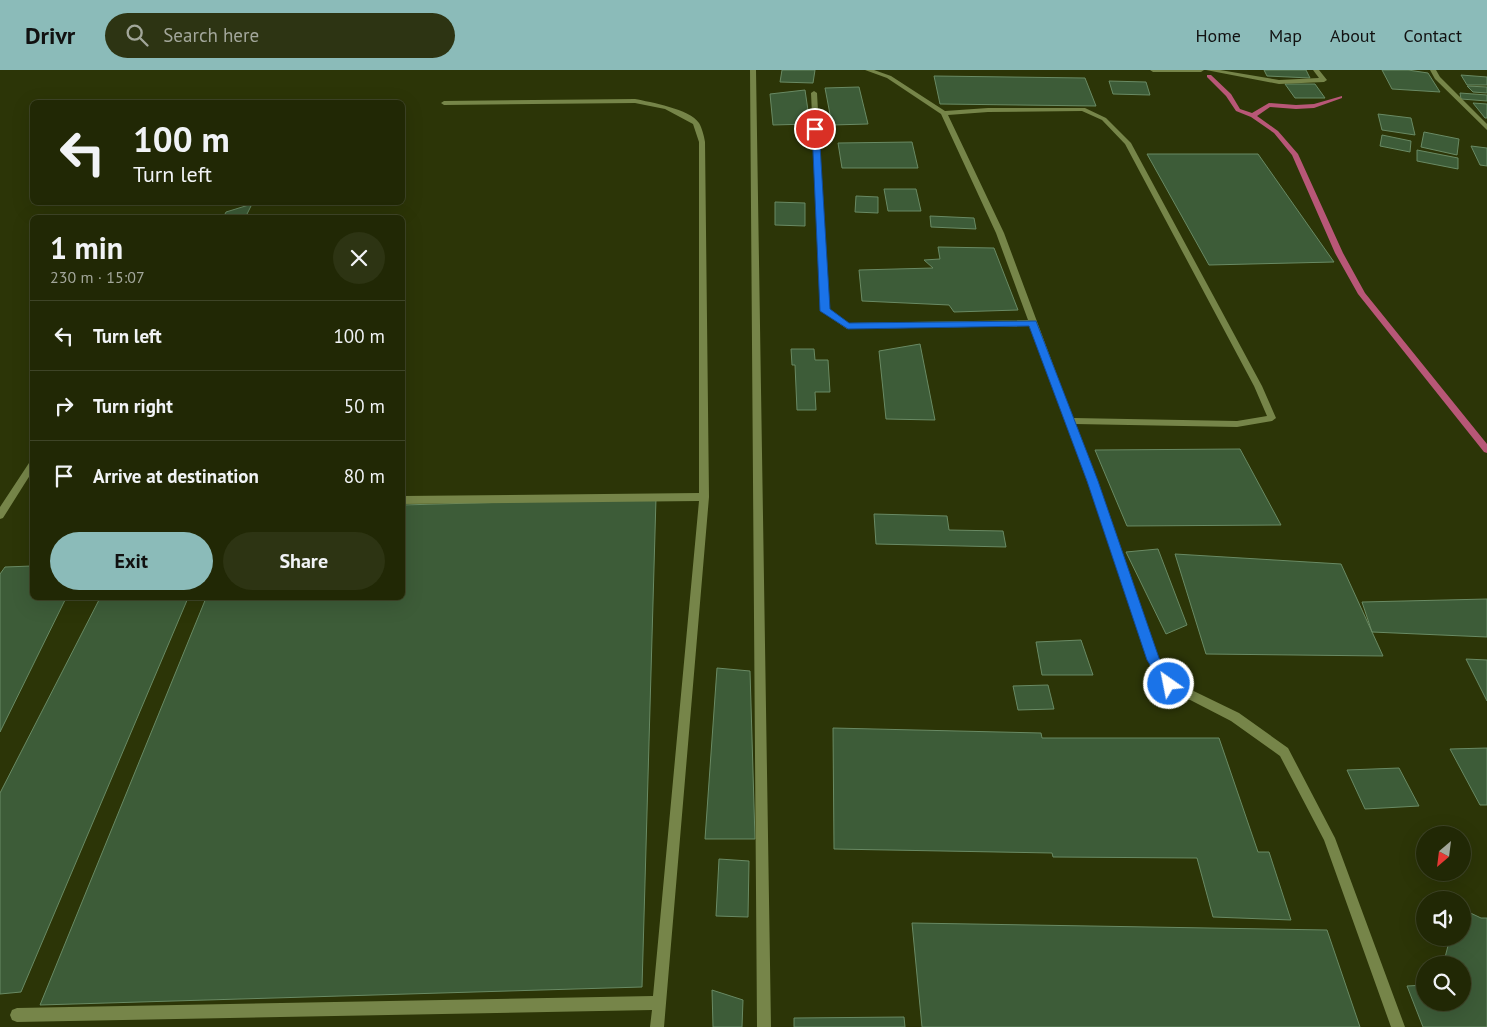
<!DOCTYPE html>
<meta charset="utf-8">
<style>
body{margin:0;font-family:"PT Sans",sans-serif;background:#2d3413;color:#f1f3f6;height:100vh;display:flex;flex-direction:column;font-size:19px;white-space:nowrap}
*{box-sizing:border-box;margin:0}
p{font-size:16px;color:#a2a69a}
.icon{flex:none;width:28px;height:28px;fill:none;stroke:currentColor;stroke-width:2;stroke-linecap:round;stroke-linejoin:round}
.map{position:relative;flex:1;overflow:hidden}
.details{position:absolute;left:30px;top:145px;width:375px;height:385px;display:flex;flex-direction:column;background:#212805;border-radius:8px;box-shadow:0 5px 20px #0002,0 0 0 1px #3e4427}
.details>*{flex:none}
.guide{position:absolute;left:30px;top:30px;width:375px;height:105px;border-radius:8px;box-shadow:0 5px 20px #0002,0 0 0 1px #3e4427;background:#212805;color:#f1f3f6;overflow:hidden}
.needle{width:32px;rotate:208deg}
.controls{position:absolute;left:1416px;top:756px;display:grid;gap:10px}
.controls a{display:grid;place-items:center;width:55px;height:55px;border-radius:50%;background:#212805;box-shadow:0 5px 20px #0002,0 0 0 1px #3e4427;font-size:25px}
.pin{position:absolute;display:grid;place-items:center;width:42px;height:42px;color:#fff;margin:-21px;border:2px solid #fff;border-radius:50%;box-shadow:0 1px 5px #0007}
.me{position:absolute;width:55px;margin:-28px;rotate:327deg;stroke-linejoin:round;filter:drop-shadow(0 0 4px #0008)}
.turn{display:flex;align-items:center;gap:18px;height:105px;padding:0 20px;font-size:22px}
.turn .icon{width:65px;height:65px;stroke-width:2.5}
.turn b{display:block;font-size:35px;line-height:42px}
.round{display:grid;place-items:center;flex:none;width:52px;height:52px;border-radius:26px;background:#2d3413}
.headline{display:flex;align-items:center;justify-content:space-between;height:85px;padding:0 20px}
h1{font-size:30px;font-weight:600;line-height:38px}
.button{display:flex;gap:10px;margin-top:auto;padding:10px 20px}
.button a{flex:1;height:58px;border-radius:30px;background:#8bbbb9;color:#111;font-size:20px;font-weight:600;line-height:58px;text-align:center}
.button a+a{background:#2d3413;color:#f1f3f6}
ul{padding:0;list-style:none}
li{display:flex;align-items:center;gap:15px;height:70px;padding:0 20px;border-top:1px solid #3e4427}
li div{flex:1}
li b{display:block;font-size:19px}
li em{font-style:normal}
header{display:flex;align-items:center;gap:30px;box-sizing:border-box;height:70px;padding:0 25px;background:#8bbbb9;color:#111}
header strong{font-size:24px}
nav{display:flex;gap:28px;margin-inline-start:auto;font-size:18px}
.search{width:350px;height:45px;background:#2d3413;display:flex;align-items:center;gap:12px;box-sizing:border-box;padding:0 18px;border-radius:28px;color:#a2a69a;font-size:19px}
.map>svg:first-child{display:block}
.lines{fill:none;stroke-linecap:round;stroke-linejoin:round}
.stream{fill:#b85777;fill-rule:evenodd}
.building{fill:#3d5c38;stroke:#698a64}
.service{fill:#768549;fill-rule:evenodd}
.minor{fill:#768549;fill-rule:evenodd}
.route{fill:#1a73e8;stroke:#114b97}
</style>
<header>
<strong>Drivr</strong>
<div class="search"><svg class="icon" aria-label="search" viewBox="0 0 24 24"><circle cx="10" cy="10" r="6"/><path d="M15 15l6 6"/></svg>Search here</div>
<nav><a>Home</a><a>Map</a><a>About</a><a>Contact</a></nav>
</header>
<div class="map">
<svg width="1487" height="957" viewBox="0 0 1487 957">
<rect width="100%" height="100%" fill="#2c3507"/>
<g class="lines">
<!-- stream -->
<path class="stream" d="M1207,5H1211L1231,24L1240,39L1252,43L1269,33L1296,35L1314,34L1342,26V28L1314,38L1296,39L1270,37L1257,46L1278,61L1298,84L1343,183L1365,223L1487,374V383L1484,382L1358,224L1335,183L1292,85L1274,63L1251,47L1236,41L1226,26L1207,7Z"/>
</g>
<!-- building -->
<path class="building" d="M782,0H815L813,13L780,12Z
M1264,0H1306L1310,8L1267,6Z
M1382,0H1408L1428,3L1440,22L1392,19Z
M1461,5L1487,7V15H1467Z
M934,6L1085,8L1096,36L940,34Z
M1109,11L1146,12L1150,25L1113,24Z
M1285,14H1315L1325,28H1295Z
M1467,16L1487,17V23L1473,22Z
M859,17L868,54L832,55L825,18Z
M805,20L810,54L773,55L770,24Z
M1460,23L1487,25V31L1461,29Z
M1473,33L1487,34V48H1485Z
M1378,44L1411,48L1415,65L1382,60Z
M1424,62L1459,69L1457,85L1421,77Z
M1382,65L1411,71L1410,82L1380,76Z
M912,72L918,98H842L838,73Z
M1471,76L1487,78V96L1480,95Z
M1417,80L1458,88V99L1417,91Z
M1147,84H1258L1334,192L1209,195Z
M884,119H916L921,141H888Z
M856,126L878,127V143L855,142Z
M775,132L805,133V156L775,155Z
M252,134L245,148H223L226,142Z
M930,146L974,148L976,159L931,157Z
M938,177L994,178L1018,240L954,242L949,235L862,231L859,200L933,198L924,190L940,189Z
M920,274L935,350L886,349L879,281Z
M791,279H814L815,290H828L830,322H815L816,340H797L795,295H792Z
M1240,379L1281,455L1127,456L1095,380Z
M656,428L642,917L40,935L206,528H402V435Z
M874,444L947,446L949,460L1003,461L1006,477L876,474Z
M1158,479L1187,555L1166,564L1126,482Z
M1175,484L1341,494L1383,586L1206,584Z
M32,496V528H66L0,662V504L5,497Z
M100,528H188L21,922L0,924V723Z
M1487,529V567L1372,562L1362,532Z
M1081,570L1093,605H1042L1036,572Z
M1466,589L1487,590V631Z
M717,598L750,601L755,769H705Z
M1048,615L1054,639L1018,640L1013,616Z
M833,658L1041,663L1042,668H1219L1258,782H1269L1291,850L1213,847L1197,788L1053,787L1052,783L834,779Z
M1487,678V735H1480L1450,679Z
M1399,698L1419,736L1365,739L1347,700Z
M719,789L749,791L748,847L716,846Z
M1462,839L1481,848H1487V957H1423L1407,916L1425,915V932H1462V895H1443L1449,872L1447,868H1462Z
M912,853L1327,860L1360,957H922Z
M712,920L743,930L742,957H713Z
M904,947L905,957H794V948Z"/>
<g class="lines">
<!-- service -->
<path class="service" d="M865,0H874L891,6L945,41L988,38H1085L1106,48L1131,73L1262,316L1276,348L1272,351L1237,357L1075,354L1158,588L1173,611L1239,643L1288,678L1335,768L1405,957H1391L1324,770L1280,686L1231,651L1165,617L1149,593L1087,411L1030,256L847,259L821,241L811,23L814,21L817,23L829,240L849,253L1028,250L996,163L941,44L887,8ZM1082,41L1102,50L1125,74L1254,316L1267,346L1237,351L1073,348L1004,163L948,45L988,42Z
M1430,0H1436L1440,7L1487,54V60L1435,9Z
M635,29C650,32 690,39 699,53C702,58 704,66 705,72L709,427L664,957H650L652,940L17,952L12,950L10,945L12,940L17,938L653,926L699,431L402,434V426L699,423V72L693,54L665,39L635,33L444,35L441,33L444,31Z
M32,392V402L3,448L0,449V437L29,393Z"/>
<!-- minor -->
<path class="minor" d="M750,0H756L771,957H757Z
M1150,0H1204L1201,2H1153Z
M1206,0H1220L1279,10L1319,8L1313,0H1319L1327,10L1324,12L1279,14Z"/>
</g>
<!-- route -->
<path class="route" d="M815,57L819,59L830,239L849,253L1036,251L1098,411L1159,588L1175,614L1173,617H1164L1147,590L1087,411L1029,256L848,259L820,241L812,59Z"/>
</svg>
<div class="controls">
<a><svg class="needle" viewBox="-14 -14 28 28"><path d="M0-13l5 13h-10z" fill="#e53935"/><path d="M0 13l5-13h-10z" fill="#a2a69a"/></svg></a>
<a><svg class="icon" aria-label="sound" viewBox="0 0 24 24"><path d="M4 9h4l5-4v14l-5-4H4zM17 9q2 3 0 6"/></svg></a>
<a><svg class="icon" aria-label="search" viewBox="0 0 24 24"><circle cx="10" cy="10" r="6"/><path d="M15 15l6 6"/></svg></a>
</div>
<div class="pin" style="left:815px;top:59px;background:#d93025"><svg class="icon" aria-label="arrive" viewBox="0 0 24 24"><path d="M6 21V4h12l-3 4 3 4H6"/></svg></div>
<svg class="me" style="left:1169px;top:614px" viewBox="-20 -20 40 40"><circle r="17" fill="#1a73e8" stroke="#fff" stroke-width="3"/><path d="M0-11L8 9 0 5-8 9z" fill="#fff"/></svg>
<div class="guide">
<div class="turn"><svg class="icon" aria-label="left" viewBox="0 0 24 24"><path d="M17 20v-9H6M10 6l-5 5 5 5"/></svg><div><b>100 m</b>Turn left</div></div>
</div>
<section class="details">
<div class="headline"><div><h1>1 min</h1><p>230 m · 15:07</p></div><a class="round"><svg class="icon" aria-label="close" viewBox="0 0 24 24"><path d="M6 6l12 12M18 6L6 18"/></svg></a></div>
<ul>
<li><svg class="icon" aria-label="left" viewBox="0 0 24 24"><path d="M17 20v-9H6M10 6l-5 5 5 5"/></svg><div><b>Turn left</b></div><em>100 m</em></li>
<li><svg class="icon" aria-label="right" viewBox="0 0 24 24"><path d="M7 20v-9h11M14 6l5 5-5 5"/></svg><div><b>Turn right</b></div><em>50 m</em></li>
<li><svg class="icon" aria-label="arrive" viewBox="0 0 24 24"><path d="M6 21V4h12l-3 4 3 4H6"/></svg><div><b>Arrive at destination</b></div><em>80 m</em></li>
</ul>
<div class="button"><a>Exit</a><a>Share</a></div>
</section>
</div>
